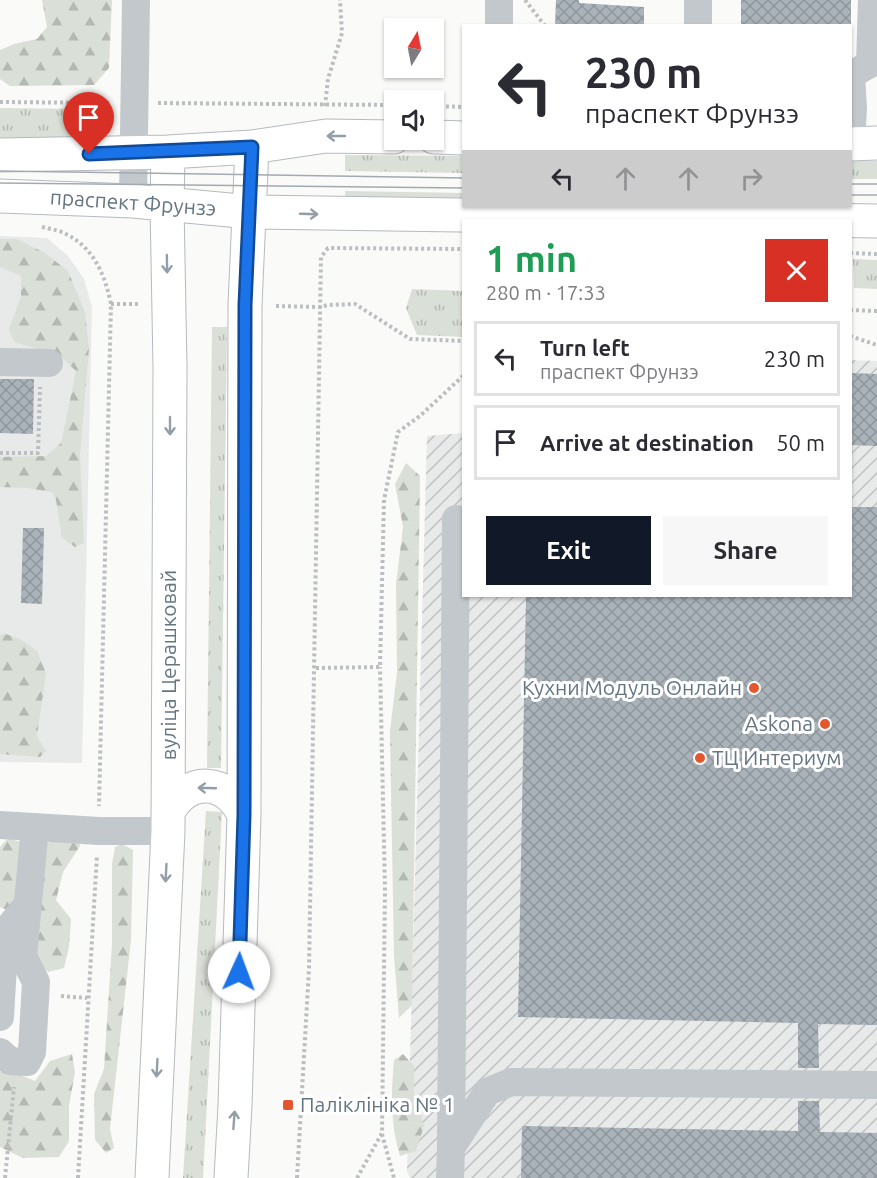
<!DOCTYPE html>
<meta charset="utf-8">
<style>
body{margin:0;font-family:Ubuntu,sans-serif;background:#f7f7f7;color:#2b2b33;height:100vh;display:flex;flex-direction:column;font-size:22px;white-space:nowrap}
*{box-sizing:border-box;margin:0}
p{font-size:20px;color:#7c7c81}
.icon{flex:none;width:33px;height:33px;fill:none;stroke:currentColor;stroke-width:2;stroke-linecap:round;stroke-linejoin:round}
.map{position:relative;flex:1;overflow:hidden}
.sheet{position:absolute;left:462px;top:219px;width:390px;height:378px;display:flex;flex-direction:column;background:#fff;border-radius:0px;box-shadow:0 2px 4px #0004}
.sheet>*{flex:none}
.guide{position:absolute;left:462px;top:24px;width:390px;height:183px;border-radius:0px;box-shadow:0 2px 4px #0004;background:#fff;color:#2b2b33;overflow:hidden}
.needle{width:39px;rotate:10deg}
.tools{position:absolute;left:384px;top:18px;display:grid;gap:12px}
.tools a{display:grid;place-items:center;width:60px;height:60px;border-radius:0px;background:#fff;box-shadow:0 2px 4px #0004;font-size:30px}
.pin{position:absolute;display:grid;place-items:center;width:51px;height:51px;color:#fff;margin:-62px -26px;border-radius:50% 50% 50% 0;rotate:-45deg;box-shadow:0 0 6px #0007}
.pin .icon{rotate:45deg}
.me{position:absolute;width:66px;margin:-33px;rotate:2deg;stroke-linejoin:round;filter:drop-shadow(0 0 4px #0008)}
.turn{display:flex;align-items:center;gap:21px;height:126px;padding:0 24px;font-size:27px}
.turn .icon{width:78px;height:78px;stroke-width:2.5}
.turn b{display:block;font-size:42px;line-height:51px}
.lanes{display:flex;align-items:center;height:57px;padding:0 24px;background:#0003;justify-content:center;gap:30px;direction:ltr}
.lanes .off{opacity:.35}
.round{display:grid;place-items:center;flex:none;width:63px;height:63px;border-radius:0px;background:#f7f7f7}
.headline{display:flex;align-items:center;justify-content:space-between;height:102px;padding:0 24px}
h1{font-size:36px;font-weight:600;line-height:45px;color:#1e9e55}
.cta{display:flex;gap:12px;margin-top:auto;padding:12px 24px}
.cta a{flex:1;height:69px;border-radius:0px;background:#111827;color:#fff;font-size:24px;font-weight:600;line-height:69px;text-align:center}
.cta a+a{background:#f7f7f7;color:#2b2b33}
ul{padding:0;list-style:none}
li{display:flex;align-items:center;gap:18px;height:75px;margin:0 12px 9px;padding:0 12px;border:3px solid #e1e1e2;border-radius:0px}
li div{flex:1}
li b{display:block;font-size:22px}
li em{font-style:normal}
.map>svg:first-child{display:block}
.built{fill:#e8e9e9}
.industrial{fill:url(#industrial-furrows)}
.grass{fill:url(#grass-tufts)}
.forest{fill:url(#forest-firs)}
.building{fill:url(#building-cross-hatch)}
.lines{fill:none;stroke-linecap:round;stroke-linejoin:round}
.major-casing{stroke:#b5babe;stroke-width:35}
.path{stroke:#bbbfc2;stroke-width:4;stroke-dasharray:3 3;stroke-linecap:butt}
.minor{stroke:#c3c8cc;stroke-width:28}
.major{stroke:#fff;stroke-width:33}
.tram{stroke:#a2aab0;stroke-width:1.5}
.oneway{stroke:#939fa8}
.route-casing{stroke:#114b97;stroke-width:15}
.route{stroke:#1a73e8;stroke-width:10}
.poi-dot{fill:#e4572e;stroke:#fff;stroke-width:2}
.labels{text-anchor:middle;stroke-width:6;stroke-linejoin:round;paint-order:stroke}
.street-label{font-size:21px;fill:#657683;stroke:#fff}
.poi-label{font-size:21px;fill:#657683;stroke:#fff;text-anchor:end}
</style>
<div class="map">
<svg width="877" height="1178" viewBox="0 0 877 1178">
<defs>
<pattern id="industrial-furrows" width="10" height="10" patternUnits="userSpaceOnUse" patternTransform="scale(1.5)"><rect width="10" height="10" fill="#e8e9e9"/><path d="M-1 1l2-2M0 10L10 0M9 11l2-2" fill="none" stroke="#c0c1c2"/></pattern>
<pattern id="grass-tufts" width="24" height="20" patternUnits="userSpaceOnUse" patternTransform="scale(1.5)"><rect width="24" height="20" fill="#dadfd7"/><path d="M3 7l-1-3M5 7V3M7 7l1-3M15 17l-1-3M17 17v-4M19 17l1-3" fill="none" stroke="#b4b9b4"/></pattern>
<pattern id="forest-firs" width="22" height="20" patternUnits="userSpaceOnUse" patternTransform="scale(1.5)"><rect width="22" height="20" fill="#dadfd7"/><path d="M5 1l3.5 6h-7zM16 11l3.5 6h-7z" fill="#b4b9b4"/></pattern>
<pattern id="building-cross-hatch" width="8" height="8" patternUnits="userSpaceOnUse" patternTransform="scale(1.5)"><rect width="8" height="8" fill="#aab3b9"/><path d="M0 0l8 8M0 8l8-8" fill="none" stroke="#8e969c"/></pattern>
</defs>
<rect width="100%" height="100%" fill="#fafaf8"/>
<!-- built -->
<path class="built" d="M0,236L47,238L68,256L84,279L92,307L82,763L0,762Z"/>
<!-- industrial -->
<path class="industrial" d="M851,360L877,361V1178H410L407,1171L427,436L463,433L464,596H850Z"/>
<!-- grass -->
<path class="grass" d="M0,108L83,109L84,140L0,143Z
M345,155L463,156V173L345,171Z
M851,161H877V179H851Z
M345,191L463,193V205L345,203Z
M853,259L877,260V289L854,288Z
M412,289L463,291V337L417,335L406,308Z
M212,327H227L221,768H207Z
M206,811L222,812L203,1178H183Z"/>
<!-- forest -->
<path class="forest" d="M42,0H112L109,68L94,85L10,86L0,79V50L14,44L37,39L47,27Z
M0,239H17L45,253L68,271L85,312L89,349L80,455L84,543L75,547L62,538L56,500L52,492L27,488L0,487V457L46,456L61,443L76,371L60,356L14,342L9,329L21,296V276L0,267Z
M406,463L420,476L412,1005L399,1018L394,956L390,731L397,672L396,584L403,527L395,484Z
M3,633L20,639L37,651L46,673L37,736L46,751L40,757L0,754V636Z
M58,835L77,836L80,846L63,872L56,900L71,919L69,947L64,968L48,972L32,955L42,848Z
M8,838L24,843L20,904L7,910L0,907V847Z
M122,844L133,850L131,940L110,1129L114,1148L106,1153L95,1140L94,1094L104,1069L112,944V864L115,847Z
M72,1054L75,1072L69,1106V1141L59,1157L23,1158L0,1147V1072L11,1071L35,1081L50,1061Z
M403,1054L414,1066V1092L424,1126L416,1151L400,1156C390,1122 391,1094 394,1060Z"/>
<!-- building -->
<path class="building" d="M556,0H579V3L644,7V26H555Z
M741,0H851V26L741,25Z
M850,373L877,374V446L850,445Z
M0,379H34L33,434L0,433Z
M850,507H877V1025L818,1024L819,1068H798V1023L518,1017L526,596H850Z
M23,528H44L42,604L21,603Z
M798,1101H819L820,1132L877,1133V1178H521L522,1126L798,1131Z"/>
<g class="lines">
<defs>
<path id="major" d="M434,137L464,138
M850,144L877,143
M0,155L168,152L252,147L326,136L394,137
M0,196L133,201L251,212L877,221
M168,812C188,776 227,778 244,815
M152,1178L168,831L170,367L167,205L168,152
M231,1178L235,1106L244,815L245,305L252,147"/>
</defs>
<!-- major casing -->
<use href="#major" class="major-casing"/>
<!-- path -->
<path class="path" d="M525,0L545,26
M0,102L109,103
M158,103L394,105
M325,106L328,79L342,33L340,0
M434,106L464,107
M42,227C50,229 59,230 66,234C94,248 105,275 111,304L99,806
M850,253L877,254
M111,304H138
M276,306L320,307L328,305L355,304L410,339L464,341
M850,310L877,311
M850,336L877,345
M0,453H38L40,387
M316,668L380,667L384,500L398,432L420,416L464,375
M61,996L87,998
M382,1134L394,1178
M5,1178L14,1087
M78,1178L97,855
M297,1178L309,969L321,257L328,248L464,249
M357,1178L382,1133L385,889L380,667"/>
<!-- minor -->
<path class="minor" d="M698,0V26
M499,26V0
M851,144L853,108L851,75L870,64L872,0
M133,201L136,0
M0,362L49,363
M0,825L99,831H168
M0,1017L5,932L28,904
M0,1052L10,1061L27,1062L32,1052L36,982L23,956L35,827
M451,1148L456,519
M450,1178L451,1148L487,1092L511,1082L877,1085"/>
<!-- major -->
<use href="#major" class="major"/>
<!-- tram -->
<path class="tram" d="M0,171L464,178
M0,183L464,188
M850,184H877
M850,195H877"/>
</g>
<!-- one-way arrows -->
<defs><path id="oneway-shaft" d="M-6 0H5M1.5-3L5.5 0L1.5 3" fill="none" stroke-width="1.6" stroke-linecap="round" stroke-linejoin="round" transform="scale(1.5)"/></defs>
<g class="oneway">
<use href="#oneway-shaft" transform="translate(336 136) rotate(-180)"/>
<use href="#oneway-shaft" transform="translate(309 214) rotate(2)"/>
<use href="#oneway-shaft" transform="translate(167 264) rotate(89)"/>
<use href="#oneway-shaft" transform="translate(170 426) rotate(90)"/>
<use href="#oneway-shaft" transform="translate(207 788) rotate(-178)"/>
<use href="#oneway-shaft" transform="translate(166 873) rotate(93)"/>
<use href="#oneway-shaft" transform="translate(157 1068) rotate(93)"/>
<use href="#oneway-shaft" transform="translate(234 1120) rotate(-86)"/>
</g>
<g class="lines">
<defs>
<path id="route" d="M89,154L252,147L245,305L244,815L239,972"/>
</defs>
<!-- route casing -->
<use href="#route" class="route-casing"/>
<!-- route -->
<use href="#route" class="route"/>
</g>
<!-- markers -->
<g class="poi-dot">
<circle cx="754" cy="688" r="6"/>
<circle cx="825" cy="724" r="6"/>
<circle cx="700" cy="758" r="6"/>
<rect x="282" y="1099" width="12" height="12" rx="3"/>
</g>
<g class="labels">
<!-- street labels -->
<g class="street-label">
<text transform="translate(133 203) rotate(4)" y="7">праспект Фрунзэ</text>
<text transform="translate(169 665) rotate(-90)" y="7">вуліца Церашковай</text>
</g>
<!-- poi labels -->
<g class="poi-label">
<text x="742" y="695">Кухни Модуль Онлайн</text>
<text x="813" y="731">Askona</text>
<text x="712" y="765" text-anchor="start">ТЦ Интериум</text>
<text x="300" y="1112" text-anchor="start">Паліклініка № 1</text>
</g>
</g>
</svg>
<div class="tools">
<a><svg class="needle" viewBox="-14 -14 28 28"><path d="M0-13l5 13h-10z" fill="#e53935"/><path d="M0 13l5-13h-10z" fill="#7c7c81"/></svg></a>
<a><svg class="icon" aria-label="sound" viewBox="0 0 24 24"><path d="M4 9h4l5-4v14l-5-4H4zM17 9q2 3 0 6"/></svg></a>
</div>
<div class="pin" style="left:89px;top:154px;background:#d93025"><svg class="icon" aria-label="arrive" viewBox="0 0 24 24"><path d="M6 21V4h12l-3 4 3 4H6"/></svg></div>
<svg class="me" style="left:239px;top:972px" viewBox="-20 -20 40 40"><circle r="19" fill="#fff"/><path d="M0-13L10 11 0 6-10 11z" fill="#1a73e8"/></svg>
<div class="guide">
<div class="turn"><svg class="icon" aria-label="left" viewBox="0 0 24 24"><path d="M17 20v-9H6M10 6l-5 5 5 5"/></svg><div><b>230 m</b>праспект Фрунзэ</div></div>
<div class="lanes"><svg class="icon" aria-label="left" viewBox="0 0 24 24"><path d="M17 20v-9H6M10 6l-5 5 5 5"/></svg><svg class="icon off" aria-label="ahead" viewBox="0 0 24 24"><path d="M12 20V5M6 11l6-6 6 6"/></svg><svg class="icon off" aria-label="ahead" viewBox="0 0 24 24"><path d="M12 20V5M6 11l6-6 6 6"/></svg><svg class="icon off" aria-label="right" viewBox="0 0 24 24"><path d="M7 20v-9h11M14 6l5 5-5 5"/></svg></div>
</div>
<section class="sheet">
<div class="headline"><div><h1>1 min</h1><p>280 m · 17:33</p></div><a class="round" style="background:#d93025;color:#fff"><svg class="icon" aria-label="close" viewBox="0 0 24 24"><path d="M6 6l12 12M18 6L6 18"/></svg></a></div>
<ul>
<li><svg class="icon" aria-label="left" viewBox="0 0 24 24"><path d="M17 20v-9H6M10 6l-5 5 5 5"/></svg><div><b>Turn left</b><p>праспект Фрунзэ</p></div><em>230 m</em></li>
<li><svg class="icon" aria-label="arrive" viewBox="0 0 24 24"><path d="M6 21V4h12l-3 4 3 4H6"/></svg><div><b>Arrive at destination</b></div><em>50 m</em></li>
</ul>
<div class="cta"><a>Exit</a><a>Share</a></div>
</section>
</div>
